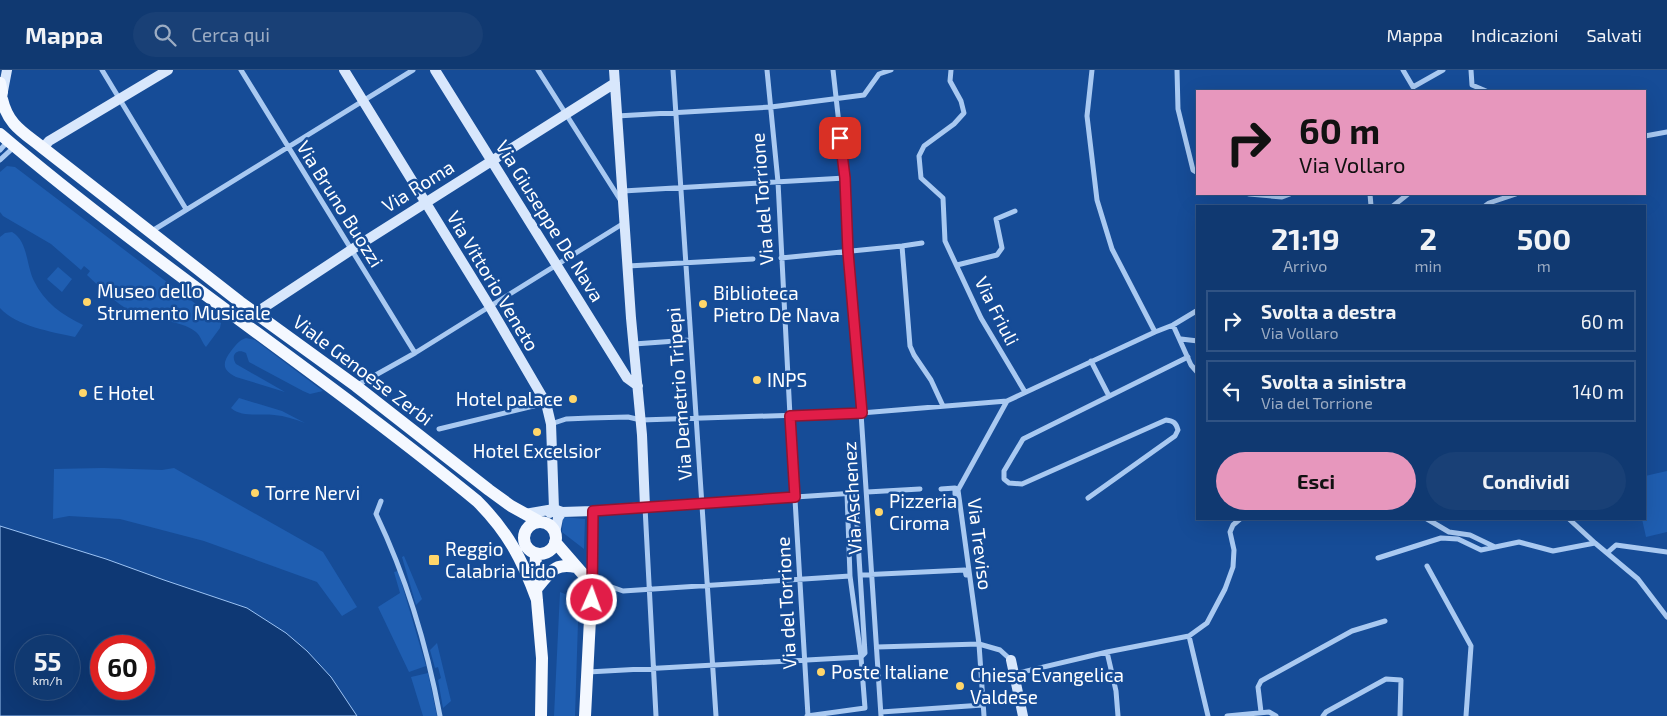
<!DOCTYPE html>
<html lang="it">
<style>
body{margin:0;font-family:"Exo 2",sans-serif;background:#194076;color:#f1f3f6;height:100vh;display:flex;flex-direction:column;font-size:19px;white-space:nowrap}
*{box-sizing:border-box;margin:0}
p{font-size:16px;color:#9cacc3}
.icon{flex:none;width:28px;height:28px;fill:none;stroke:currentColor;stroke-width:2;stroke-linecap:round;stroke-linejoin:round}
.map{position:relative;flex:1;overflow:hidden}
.details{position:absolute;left:1196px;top:135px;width:450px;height:315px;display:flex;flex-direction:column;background:#103971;border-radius:0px;box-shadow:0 5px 20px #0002,0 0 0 1px #305384}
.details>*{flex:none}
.top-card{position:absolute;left:1196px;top:20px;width:450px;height:105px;border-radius:0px;box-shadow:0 5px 20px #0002,0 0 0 1px #305384;background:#e797bd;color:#111;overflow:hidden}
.speed{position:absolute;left:15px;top:565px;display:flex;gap:10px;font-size:25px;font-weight:700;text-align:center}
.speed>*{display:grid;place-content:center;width:65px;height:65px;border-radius:50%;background:#103971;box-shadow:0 5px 20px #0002,0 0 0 1px #305384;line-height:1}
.speed small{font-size:12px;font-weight:400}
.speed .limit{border:8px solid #d22;background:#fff;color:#111}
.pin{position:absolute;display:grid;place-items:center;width:42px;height:42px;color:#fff;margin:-21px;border-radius:10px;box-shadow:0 2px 8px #0006}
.me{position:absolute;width:55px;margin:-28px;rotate:2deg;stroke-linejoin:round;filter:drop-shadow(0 0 4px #0008)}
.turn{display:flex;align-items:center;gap:18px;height:105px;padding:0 20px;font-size:22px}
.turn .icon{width:65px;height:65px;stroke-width:2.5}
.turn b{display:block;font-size:35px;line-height:42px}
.eta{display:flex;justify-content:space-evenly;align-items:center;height:85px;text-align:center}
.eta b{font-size:30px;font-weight:700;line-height:35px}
.button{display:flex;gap:10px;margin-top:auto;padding:10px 20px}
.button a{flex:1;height:58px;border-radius:30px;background:#e797bd;color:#111;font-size:20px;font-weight:700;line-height:58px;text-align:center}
.button a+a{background:#194076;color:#f1f3f6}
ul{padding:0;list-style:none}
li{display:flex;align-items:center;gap:15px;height:62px;margin:0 10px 8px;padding:0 10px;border:2px solid #305384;border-radius:0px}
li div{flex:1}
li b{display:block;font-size:19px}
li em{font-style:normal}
header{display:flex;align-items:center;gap:30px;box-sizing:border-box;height:70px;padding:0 25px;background:#103971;border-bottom:1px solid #305384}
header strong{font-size:24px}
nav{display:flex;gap:28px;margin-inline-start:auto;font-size:18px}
.search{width:350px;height:45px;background:#194076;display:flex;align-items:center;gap:12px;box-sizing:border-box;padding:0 18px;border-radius:28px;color:#9cacc3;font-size:19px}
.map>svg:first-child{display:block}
.green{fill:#1f5eb1}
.water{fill:#0e3874;stroke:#9cc3f4;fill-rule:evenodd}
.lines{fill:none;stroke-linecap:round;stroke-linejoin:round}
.street{stroke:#a9c9f1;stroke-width:5}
.secondary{stroke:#d8e7fc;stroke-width:10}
.primary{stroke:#f4f8ff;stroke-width:12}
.route-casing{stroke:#92132f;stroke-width:12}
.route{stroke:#e11d48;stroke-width:9}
.poi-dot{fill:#ffd66a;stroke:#164c97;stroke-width:2}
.labels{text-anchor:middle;stroke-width:5;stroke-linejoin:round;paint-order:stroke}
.street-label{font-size:19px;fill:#fff;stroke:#164c97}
.poi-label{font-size:19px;fill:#fff;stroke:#164c97;text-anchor:start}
</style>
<header>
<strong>Mappa</strong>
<div class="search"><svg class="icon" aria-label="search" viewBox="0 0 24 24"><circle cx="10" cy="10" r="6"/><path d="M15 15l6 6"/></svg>Cerca qui</div>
<nav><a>Mappa</a><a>Indicazioni</a><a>Salvati</a></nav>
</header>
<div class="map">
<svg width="1667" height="646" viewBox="0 0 1667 646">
<rect width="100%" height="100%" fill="#164c97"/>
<!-- green -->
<path class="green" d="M7,96L15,97L221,253L220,258L206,277C202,273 201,266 196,262C178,248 152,252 132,242C115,233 101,218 87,205L90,201L84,196L81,200L51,174L3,146L0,142V102Z
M12,162C28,171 26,195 34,211C44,232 62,245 83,255L75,267C52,262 16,256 0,238V167L5,163Z
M58,197L72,209L62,222L47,209Z
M246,268L255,270L323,321L310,324L303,321L249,292L246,283C237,278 230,285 236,294L285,322L236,307C222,300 222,293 231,281C236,275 239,270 246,268Z
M239,328L282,341L305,353C295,349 285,346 274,345C260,343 242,348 231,338Z
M103,398L162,400L174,398L323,482L357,537L342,546L317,512L204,471L120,449L69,446L53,449L54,399Z
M1667,401V462L1646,467L1642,449H1645V406Z
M563,447L585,449L584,479L562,462Z
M404,486L422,529L416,535L402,487Z
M398,501L426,596L409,602L378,537L400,523L394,502Z
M575,518L579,520L575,646H554L560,522L570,526Z
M437,573L451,631L443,638L438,610L441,608L438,597L435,598L430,580Z
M428,603L437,646H423L411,607Z"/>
<!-- water -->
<path class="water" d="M0,456L106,489L164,510L247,538L286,563L307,581L331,607L357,646H0ZM26,576H69V619H26ZM101,576H144V619H101Z"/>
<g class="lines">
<!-- street -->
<path class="street" d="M102,0L186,139
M241,0L415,283
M538,0L621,131
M673,0L716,646
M767,0L778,112L790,346L808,646
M833,0L845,108L848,182L861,343L881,646
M951,0L950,11L961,31L964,43L954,54L924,76L919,86L921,108L943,128L945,171L981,248L1025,322
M1092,0L1087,46L1097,130L1112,179L1155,262
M1177,0L1178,39L1193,100L1198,103
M1403,0L1413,17L1443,0
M1471,0L1472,15L1486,21
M617,46L771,37L864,25L879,4L891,0
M1645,66L1667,62
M0,80L8,71
M0,90L14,77
M623,121L845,108
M1249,124L1282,127L1290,124
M1370,124L1371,136
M1393,136L1408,124
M1485,136L1489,133L1516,124
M152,161L413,0
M902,176L910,276L914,285L931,310L943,336
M781,188L902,176L922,173
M957,195L997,185L1002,178L996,149L1015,141
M628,196L753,189
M1173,255L1191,295L1198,303
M1181,269L1198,271
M634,274L690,270
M1091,291L1109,326
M356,316L415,283L624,153
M551,354L566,349L590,348L628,347L641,350L861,343L1007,331L1155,262L1173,255L1198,240
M439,359L546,333
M941,419L955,418V424
M867,422L920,419
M1088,428L1175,366L1178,360C1176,353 1174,351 1166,350L1022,414L1009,413L1004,409V401L1023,369L1188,287
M381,431L376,444C407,509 427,576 440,646
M593,441L592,510L623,521L850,506
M1427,449L1449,462L1470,465L1495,477
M1569,449L1595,473L1638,509L1667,547
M1607,483L1616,475L1667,482
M1378,488L1441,468L1458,469L1481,480L1519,472L1553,481L1595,473
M1427,496L1471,576L1466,646
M860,505L965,500L966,505
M1189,566L1208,646
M877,577L979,574L1000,580L1011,590
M1107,582L1116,621L1118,646
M588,602L861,587
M1014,604L1107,582L1189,566L1207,553L1225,519L1233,497L1234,480L1230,462L1233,455L1240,449
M881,642L983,635
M1261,642L1258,617L1261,611L1352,561L1385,551
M656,646L645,437L855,423L865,583L861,587
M807,646L865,638L861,587L850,506L847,423
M984,646L979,574L958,420L1007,331
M1227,646L1269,642L1276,646
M1323,646L1326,642L1386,609L1401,610L1400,646"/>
<!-- secondary -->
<path class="secondary" d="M344,0L490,237L546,333L551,354L554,439L550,443
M435,0L627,308L638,316
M3,21L7,0
M43,78L49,71L168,0
M242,252L351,180L615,13
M525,444L554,439L562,442L593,441L645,437L642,365L631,248L614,0
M555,463L558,448L562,442
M1011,590L1023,646"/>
<!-- primary -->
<path class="primary" d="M0,13L2,22L0,33
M2,29C8,55 23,62 43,78L240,232L356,316L489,420L511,436L540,452
M0,64C153,194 322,304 477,431C508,462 522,489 537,530
M524 468a16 16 0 1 1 32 0a16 16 0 1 1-32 0Z
M555,472L582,503L592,510L585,646
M536,484L535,508L542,588L541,646
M537,518C551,502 553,493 576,497"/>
</g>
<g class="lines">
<defs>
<path id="route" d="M592,530L593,441L795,427L790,346L862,343L848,182L845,108L840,68"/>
</defs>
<!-- route casing -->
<use href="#route" class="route-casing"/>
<!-- route -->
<use href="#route" class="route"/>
</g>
<!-- markers -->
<g class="poi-dot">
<circle cx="87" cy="232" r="5"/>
<circle cx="703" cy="234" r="5"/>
<circle cx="757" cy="310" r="5"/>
<circle cx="83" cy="323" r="5"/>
<circle cx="573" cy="329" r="5"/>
<circle cx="537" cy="362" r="5"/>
<circle cx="255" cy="423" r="5"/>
<circle cx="879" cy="442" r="5"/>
<rect x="428" y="484" width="12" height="12" rx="2.5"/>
<circle cx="821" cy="602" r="5"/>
<circle cx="960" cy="616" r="5"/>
</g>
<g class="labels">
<!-- street labels -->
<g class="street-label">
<text transform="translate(418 116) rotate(-32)" y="7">Via Roma</text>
<text transform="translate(762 129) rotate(-94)" y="7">Via del Torrione</text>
<text transform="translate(340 134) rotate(58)" y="7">Via Bruno Buozzi</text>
<text transform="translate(550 151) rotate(58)" y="7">Via Giuseppe De Nava</text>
<text transform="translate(493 211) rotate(59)" y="7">Via Vittorio Veneto</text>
<text transform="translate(997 241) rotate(63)" y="7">Via Friuli</text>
<text transform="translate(363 300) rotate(37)" y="7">Viale Genoese Zerbi</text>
<text transform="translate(679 324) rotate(-94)" y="7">Via Demetrio Tripepi</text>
<text transform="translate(852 428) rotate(-93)" y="7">Via Aschenez</text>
<text transform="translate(980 474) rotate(83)" y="7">Via Treviso</text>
<text transform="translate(786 533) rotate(-93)" y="7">Via del Torrione</text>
</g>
<!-- poi labels -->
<g class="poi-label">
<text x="97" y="228">Museo dello<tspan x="97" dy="22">Strumento Musicale</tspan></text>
<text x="713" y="230">Biblioteca<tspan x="713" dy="22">Pietro De Nava</tspan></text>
<text x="767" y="317">INPS</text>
<text x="93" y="330">E Hotel</text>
<text x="563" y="336" text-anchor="end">Hotel palace</text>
<text x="537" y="388" text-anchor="middle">Hotel Excelsior</text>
<text x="265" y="430">Torre Nervi</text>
<text x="889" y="438">Pizzeria<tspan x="889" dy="22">Ciroma</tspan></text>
<text x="445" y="486">Reggio<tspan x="445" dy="22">Calabria Lido</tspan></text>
<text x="831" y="609">Poste Italiane</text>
<text x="970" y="612">Chiesa Evangelica<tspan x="970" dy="22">Valdese</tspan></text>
</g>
</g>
</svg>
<div class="speed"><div>55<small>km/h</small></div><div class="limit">60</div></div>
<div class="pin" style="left:840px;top:68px;background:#d93025"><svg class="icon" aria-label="arrive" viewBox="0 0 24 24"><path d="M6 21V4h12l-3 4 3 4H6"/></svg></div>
<svg class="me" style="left:592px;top:530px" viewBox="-20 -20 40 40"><circle r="17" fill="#e11d48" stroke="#fff" stroke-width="3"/><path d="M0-11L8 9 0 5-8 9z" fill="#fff"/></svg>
<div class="top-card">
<div class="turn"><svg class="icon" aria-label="right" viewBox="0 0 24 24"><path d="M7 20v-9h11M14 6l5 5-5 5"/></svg><div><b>60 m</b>Via Vollaro</div></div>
</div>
<section class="details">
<div class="eta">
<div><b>21:19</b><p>Arrivo</p></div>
<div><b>2</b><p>min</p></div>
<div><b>500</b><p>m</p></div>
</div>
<ul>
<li><svg class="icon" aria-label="right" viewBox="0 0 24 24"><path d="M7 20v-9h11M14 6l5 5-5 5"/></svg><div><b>Svolta a destra</b><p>Via Vollaro</p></div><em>60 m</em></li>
<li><svg class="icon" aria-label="left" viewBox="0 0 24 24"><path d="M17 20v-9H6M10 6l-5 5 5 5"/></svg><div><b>Svolta a sinistra</b><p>Via del Torrione</p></div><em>140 m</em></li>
</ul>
<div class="button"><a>Esci</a><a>Condividi</a></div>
</section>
</div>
